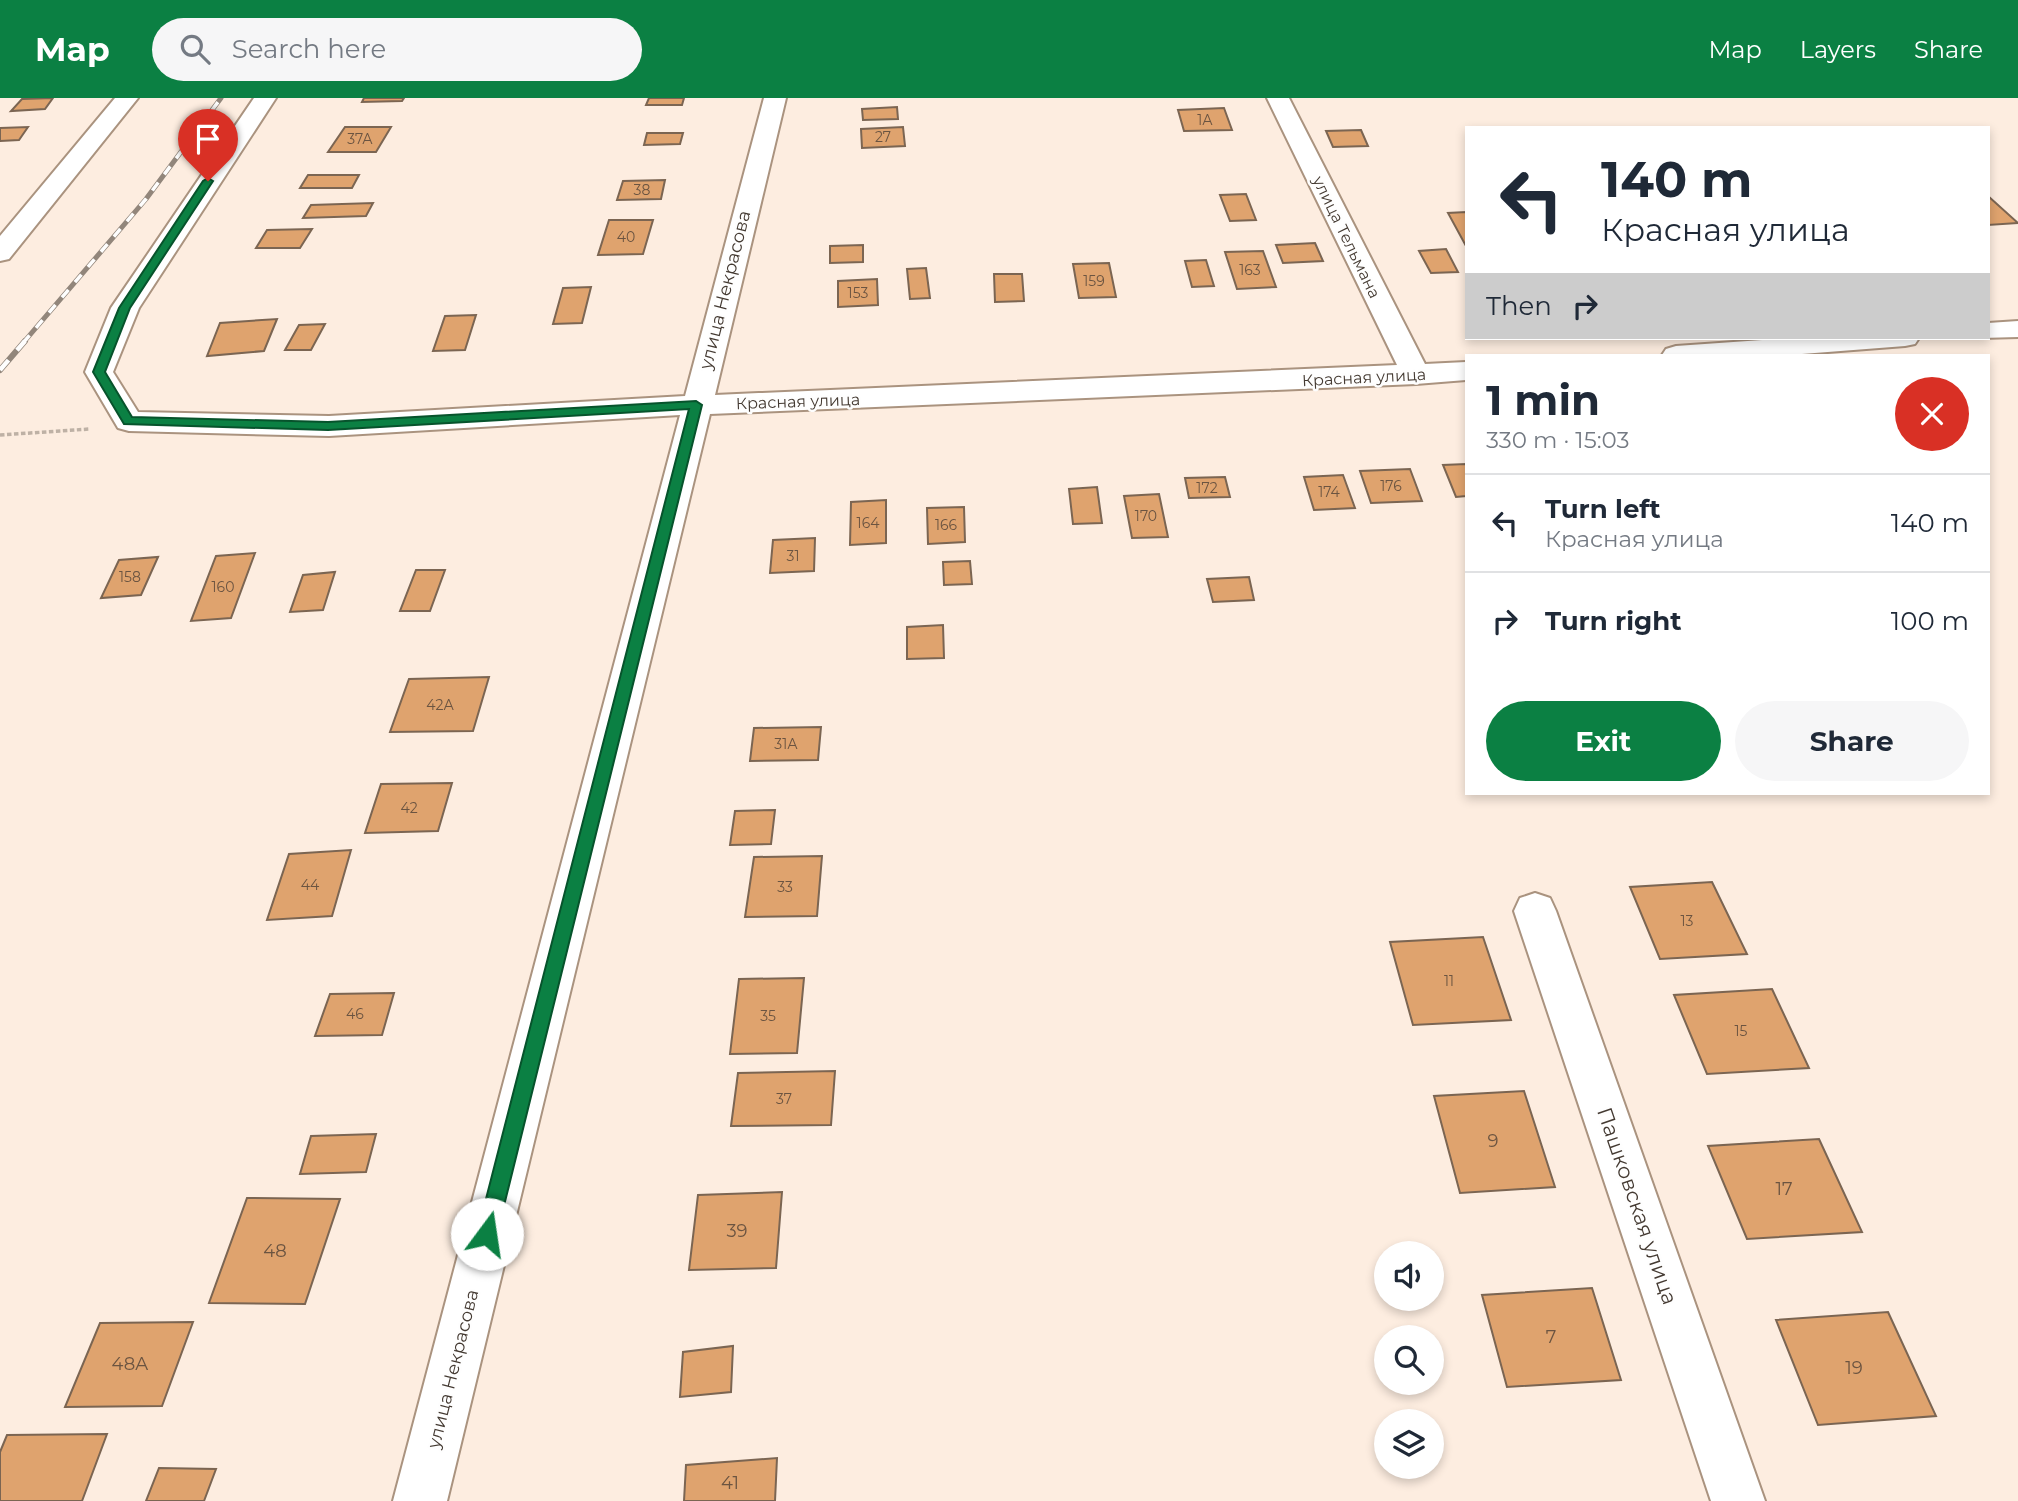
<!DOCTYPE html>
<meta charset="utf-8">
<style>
body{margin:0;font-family:Montserrat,sans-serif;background:#f6f6f7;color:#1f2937;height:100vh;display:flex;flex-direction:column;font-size:26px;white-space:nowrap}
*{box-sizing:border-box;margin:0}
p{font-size:23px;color:#747a83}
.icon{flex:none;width:38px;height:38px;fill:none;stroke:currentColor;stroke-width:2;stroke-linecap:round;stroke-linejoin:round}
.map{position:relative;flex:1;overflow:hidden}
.side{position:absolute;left:1465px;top:256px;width:525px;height:441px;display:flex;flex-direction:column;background:#fff;border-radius:0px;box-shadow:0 4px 10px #0003}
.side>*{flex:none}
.hud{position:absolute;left:1465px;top:28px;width:525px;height:214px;border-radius:0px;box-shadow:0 4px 10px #0003;background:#fff;color:#1f2937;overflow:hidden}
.controls{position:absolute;left:1374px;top:1143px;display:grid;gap:14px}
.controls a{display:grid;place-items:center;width:70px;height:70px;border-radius:50%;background:#fff;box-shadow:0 4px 10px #0003;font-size:35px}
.pin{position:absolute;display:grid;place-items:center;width:60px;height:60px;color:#fff;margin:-72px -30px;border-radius:50% 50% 50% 0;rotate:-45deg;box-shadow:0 0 7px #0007}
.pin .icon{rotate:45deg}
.me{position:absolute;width:77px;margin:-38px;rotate:14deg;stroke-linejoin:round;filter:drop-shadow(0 0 5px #0008)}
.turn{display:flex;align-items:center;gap:24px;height:147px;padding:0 21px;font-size:32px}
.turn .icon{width:91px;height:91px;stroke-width:2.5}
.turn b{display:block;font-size:49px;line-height:60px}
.then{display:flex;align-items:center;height:66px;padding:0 21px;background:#0003;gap:14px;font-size:26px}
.round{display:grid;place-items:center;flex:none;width:74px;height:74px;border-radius:37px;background:#f6f6f7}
.head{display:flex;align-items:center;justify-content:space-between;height:119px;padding:0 21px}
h1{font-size:42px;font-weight:700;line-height:52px}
.primary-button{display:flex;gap:14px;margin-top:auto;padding:14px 21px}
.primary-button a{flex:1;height:80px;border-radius:42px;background:#0b8043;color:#fff;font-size:28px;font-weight:700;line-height:80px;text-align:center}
.primary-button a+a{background:#f6f6f7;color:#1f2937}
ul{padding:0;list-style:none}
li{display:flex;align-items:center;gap:21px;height:98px;padding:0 21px;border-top:2px solid #e0e1e3}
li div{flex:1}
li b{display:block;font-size:26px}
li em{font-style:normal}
header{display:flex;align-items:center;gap:42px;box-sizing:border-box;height:98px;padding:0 35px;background:#0b8043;color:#fff}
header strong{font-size:33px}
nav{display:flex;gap:38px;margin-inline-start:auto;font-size:24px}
.search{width:490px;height:63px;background:#f6f6f7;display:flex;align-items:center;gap:18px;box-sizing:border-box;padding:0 24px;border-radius:38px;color:#747a83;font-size:26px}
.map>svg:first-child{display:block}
.building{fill:#dfa36e;stroke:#7b6552;stroke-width:2}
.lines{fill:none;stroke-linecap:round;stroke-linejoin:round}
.street-casing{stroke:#aa937f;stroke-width:4}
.path{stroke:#beb1a5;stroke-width:3.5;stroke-dasharray:4.5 2.5;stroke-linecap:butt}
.street{fill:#fff;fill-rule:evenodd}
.rail-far1-casing{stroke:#92867b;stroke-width:5}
.rail-casing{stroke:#92867b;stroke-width:6}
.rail-far1{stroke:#fefefe;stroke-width:3.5;stroke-dasharray:10;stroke-linecap:butt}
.rail{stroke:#fefefe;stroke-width:4.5;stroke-dasharray:13;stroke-linecap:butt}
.route{fill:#0b8043;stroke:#07532c;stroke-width:2}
.labels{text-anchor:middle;stroke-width:5;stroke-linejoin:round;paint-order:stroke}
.number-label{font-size:14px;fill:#6b5441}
.far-street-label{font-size:16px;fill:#443a32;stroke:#fefefe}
.street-label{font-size:18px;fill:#443a32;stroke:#fefefe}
.near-number-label{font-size:18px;fill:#6b5441}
.near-street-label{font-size:21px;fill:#443a32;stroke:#fefefe}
</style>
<header>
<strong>Map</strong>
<div class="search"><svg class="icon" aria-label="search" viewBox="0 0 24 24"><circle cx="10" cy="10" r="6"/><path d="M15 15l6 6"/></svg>Search here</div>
<nav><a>Map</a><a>Layers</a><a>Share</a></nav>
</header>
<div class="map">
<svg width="2018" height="1403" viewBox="0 0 2018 1403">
<rect width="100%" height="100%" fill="#fdede0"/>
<!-- building -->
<path class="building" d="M53,0L45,11L11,13L22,1Z
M364,0H404L402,3L362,4Z
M649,0H684L682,7H646Z
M897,9L898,21L863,22L862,11Z
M1224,10L1232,32L1184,33L1178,12Z
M28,29L19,42L0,43V30Z
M345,29H391L376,54H328Z
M903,29L905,48L862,50L861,31Z
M1361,32L1368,48L1333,49L1326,33Z
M647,35H683L680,46L644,47Z
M308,77H359L352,90H300Z
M665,82L661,101L617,102L623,83Z
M1246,96L1256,122L1230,123L1220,97Z
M1988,98L2018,125L1988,127Z
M373,105L366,118L303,120L311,107Z
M1466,114V148L1448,115Z
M609,122H653L643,156L598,157Z
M312,131L300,150H256L267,132Z
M1315,145L1323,163L1283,165L1276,147Z
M863,147V164L830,165V148Z
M1446,151L1458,174L1431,175L1419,153Z
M1263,153L1276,189L1237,191L1225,154Z
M1206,162L1214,188L1192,189L1185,163Z
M1109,165L1116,199L1079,200L1073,166Z
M926,170L930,200L910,201L907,171Z
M994,176H1022L1024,203L995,204Z
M877,181L878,207L838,209V183Z
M591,189L582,225L553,226L563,190Z
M476,217L465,252L433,253L445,218Z
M277,221L264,253L207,258L220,225Z
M325,226L311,252H285L299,227Z
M1466,366V398L1456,399L1443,367Z
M1410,371L1422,403L1371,405L1360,373Z
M1343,377L1355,410L1314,412L1304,379Z
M1225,379L1230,399L1189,400L1185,380Z
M1097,389L1102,425L1073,426L1069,391Z
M1159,396L1168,439L1132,440L1124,398Z
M886,402V445L850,447L851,404Z
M964,409L965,444L928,446L927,410Z
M815,440L814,473L770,475L773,442Z
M255,455L231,520L191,523L216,458Z
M158,459L141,497L101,500L119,462Z
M970,463L972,486L944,487L943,464Z
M416,472H445L430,513H400Z
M335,474L323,512L290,514L303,477Z
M1249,479L1254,502L1213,504L1207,481Z
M943,527L944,560L907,561V529Z
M489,579L473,633L390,634L409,581Z
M821,629L818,662L750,663L754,630Z
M452,685L438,733L365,735L381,686Z
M775,712L771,746L730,747L735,713Z
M351,752L332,818L267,822L289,756Z
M822,758L817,818L745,819L754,759Z
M1712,784L1747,856L1660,861L1630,789Z
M1483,839L1511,922L1413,927L1390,844Z
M804,880L797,955L730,956L739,881Z
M1772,891L1809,970L1707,976L1674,897Z
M394,895L382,937L315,938L330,896Z
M835,973L831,1027L731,1028L738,975Z
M1524,993L1555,1089L1460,1095L1434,998Z
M376,1036L366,1074L300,1076L311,1038Z
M1819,1041L1862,1134L1747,1141L1708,1048Z
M782,1094L776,1170L689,1172L698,1097Z
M247,1100L340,1101L305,1206L209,1205Z
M1592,1190L1621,1282L1507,1289L1482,1197Z
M1888,1214L1936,1318L1818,1327L1776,1222Z
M193,1224L162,1308L65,1309L100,1225Z
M733,1248L731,1294L680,1299L683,1254Z
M107,1336L82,1403H0V1354L7,1337Z
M777,1360L775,1403H684L686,1367Z
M159,1370L216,1371L204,1403H146Z"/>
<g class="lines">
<defs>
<path id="street" d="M115,0H138L9,161L0,163V138Z
M254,0H276L139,210L113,274L138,314L329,318L685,298L764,0H786L715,297L1397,267L1267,0H1289L1425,266L1466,264V282L1416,286L710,316L447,1403H393L680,317L329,338L129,333L118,330L85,274L111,210Z
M2018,223V239L1981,240H1988V225Z
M1792,240H1919L1915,246L1905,248L1789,257H1662L1666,251L1676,248Z
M1535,795L1550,800L1556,813L1765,1403H1711L1514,813L1520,800Z"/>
</defs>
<!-- street casing -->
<use href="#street" class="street-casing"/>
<!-- path -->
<path class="path" d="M0,337L90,331"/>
<!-- street -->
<use href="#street" class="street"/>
<defs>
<path id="rail-far1" d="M23,245L146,101L221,0"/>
<path id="rail" d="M0,272L25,243"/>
</defs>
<!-- rail-far1 casing -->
<use href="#rail-far1" class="rail-far1-casing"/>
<!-- rail casing -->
<use href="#rail" class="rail-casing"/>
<!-- rail-far1 -->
<use href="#rail-far1" class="rail-far1"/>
<!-- rail -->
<use href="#rail" class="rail"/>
</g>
<!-- route -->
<path class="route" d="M208,80L213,83L130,210L105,274L132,319L328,324L696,303L702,307L497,1136L494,1143L487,1146L480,1143L477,1136L689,311L328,332L124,326L93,274L119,210L203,83Z"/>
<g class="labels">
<!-- number labels -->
<g class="number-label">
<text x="1205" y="27">1А</text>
<text x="883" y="44">27</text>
<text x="360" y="46">37А</text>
<text x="642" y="97">38</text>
<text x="626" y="144">40</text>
<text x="1250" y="177">163</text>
<text x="1094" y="188">159</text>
<text x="858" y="200">153</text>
<text x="1391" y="393">176</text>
<text x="1207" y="395">172</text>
<text x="1329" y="399">174</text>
<text x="1146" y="423">170</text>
<text x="868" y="430">164</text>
<text x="946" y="432">166</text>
<text x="793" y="463">31</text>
<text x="130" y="484">158</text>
<text x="223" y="494">160</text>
<text x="440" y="612">42А</text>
<text x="786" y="651">31А</text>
<text x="409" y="715">42</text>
<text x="310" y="792">44</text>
<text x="785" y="794">33</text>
<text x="1687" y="828">13</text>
<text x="1449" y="888">11</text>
<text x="355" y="921">46</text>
<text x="768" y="923">35</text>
<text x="1741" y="938">15</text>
<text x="784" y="1006">37</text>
</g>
<!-- far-street labels -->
<g class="far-street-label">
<text transform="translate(1347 139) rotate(64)" y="6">улица Тельмана</text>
<text transform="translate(1364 279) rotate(-3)" y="6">Красная улица</text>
<text transform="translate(798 303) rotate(-2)" y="6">Красная улица</text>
</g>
<!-- street labels -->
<g class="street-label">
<text transform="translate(725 192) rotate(-76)" y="6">улица Некрасова</text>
<text transform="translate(453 1271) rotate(-76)" y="6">улица Некрасова</text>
</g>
<!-- near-number labels -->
<g class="near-number-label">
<text x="1493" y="1049">9</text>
<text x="1784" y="1097">17</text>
<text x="737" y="1139">39</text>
<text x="275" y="1159">48</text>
<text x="1551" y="1245">7</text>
<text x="130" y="1272">48А</text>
<text x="1854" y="1276">19</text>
<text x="730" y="1391">41</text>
</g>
<!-- near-street labels -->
<g class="near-street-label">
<text transform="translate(1637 1108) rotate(71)" y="7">Пашковская улица</text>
</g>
</g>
</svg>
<div class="controls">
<a><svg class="icon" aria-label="sound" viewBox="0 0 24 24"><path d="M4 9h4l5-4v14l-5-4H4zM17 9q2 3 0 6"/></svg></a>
<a><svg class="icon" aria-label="search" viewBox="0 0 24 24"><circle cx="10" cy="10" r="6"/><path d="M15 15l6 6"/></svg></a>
<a><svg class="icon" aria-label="layers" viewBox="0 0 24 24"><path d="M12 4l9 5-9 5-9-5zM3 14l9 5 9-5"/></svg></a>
</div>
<div class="pin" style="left:208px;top:83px;background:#d93025"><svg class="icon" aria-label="arrive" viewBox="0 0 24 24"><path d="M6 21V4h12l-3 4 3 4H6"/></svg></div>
<svg class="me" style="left:487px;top:1136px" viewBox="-20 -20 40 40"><circle r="19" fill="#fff"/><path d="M0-13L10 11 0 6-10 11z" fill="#0b8043"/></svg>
<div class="hud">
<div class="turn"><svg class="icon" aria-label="left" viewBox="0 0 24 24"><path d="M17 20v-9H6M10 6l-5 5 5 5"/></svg><div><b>140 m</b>Красная улица</div></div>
<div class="then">Then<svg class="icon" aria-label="right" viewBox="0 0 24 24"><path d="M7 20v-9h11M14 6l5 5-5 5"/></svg></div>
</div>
<section class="side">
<div class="head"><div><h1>1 min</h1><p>330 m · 15:03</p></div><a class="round" style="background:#d93025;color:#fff"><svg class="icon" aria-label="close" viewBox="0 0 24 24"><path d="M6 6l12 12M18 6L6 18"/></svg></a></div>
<ul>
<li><svg class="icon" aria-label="left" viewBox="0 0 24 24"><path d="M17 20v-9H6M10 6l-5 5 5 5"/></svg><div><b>Turn left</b><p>Красная улица</p></div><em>140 m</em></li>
<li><svg class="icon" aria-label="right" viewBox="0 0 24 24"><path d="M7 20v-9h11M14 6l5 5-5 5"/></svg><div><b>Turn right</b></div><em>100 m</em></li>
</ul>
<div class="primary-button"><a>Exit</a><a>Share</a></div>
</section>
</div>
